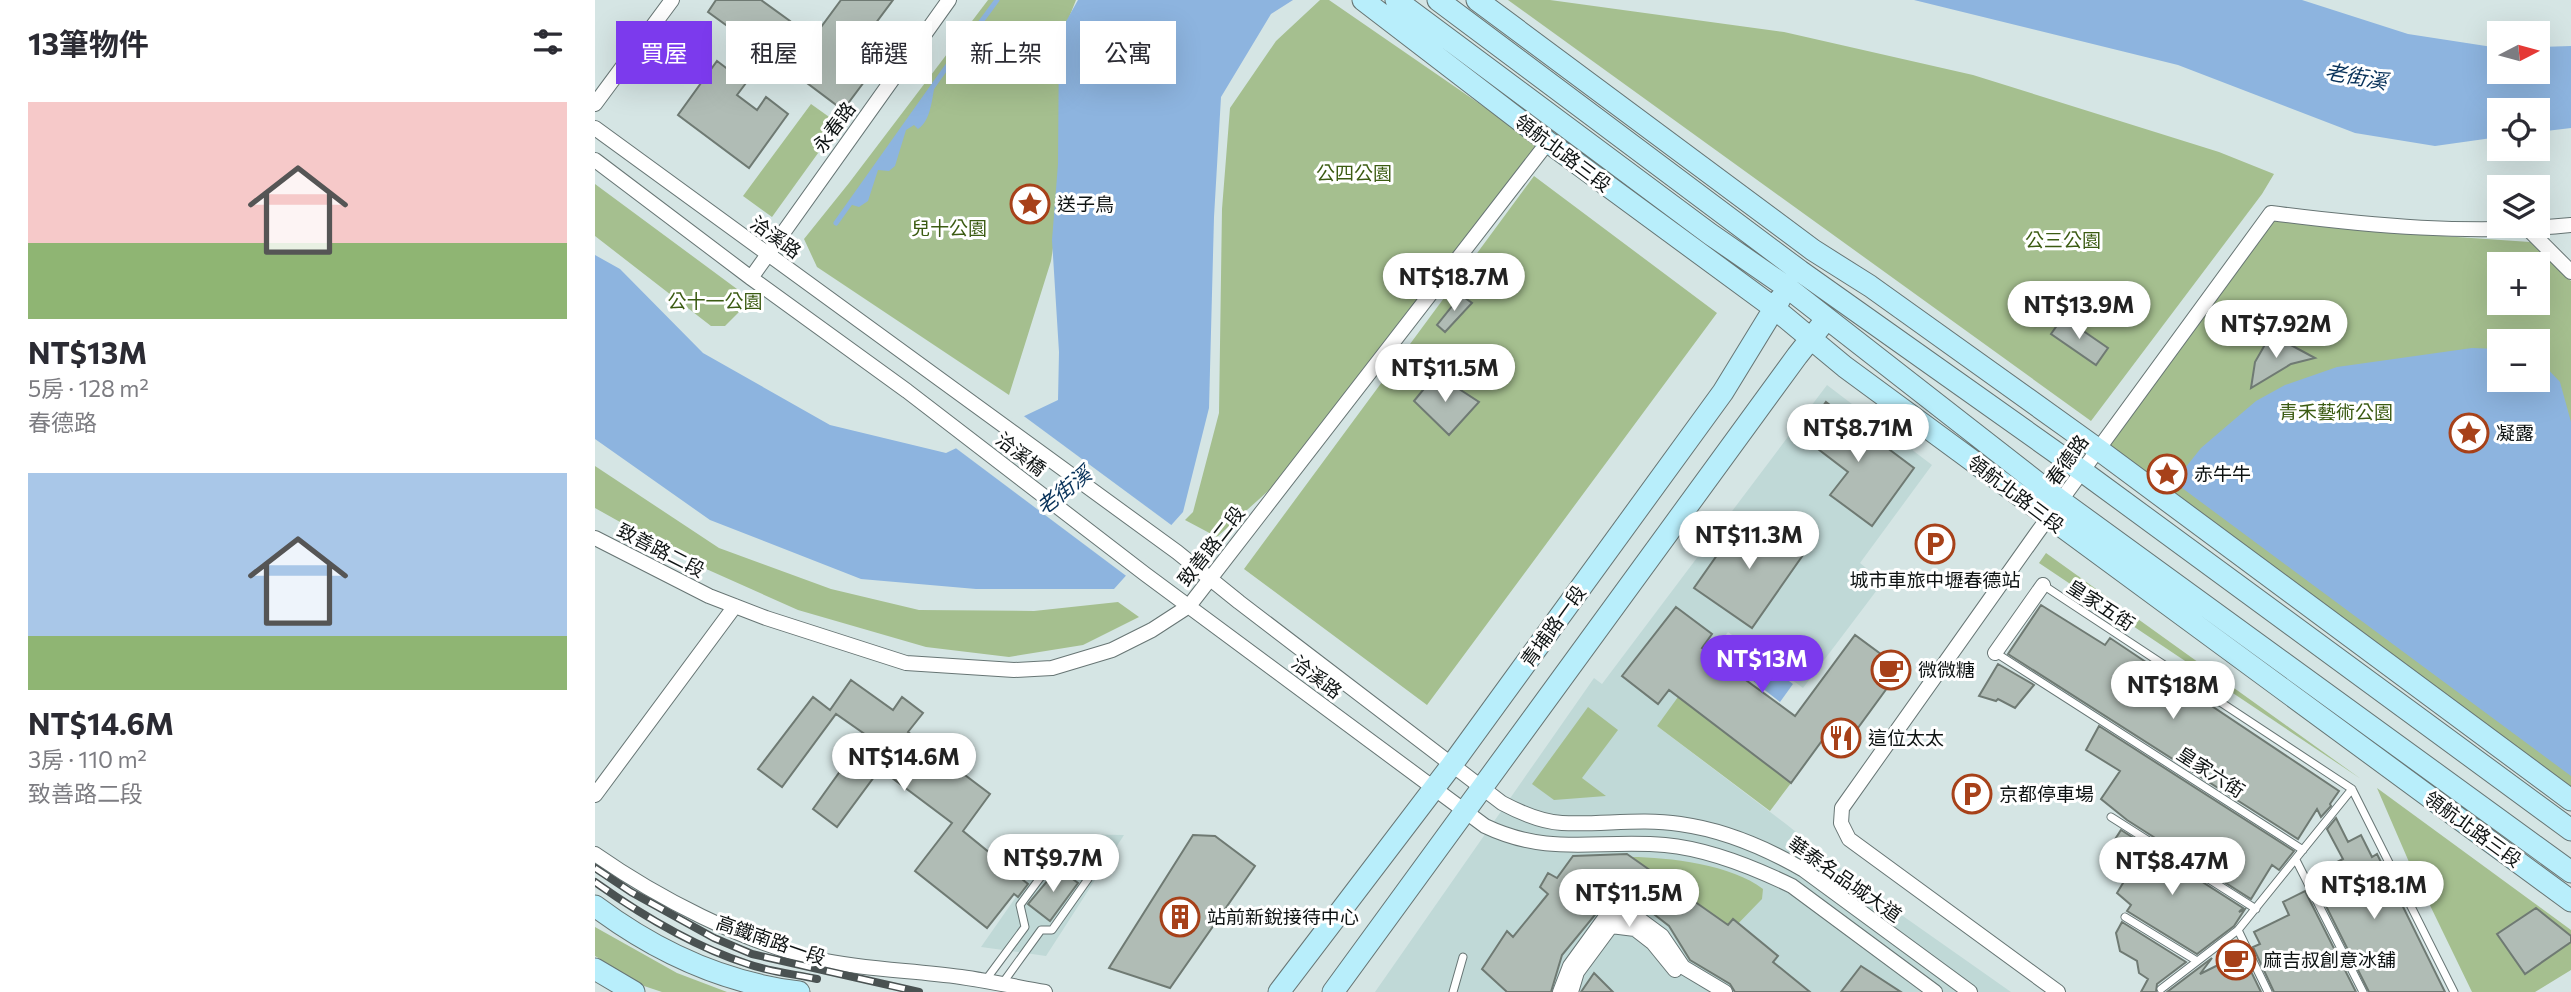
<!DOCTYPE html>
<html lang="zh-TW">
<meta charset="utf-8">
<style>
body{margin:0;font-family:Commissioner,"Noto Sans TC",sans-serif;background:#f7f7f7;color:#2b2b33;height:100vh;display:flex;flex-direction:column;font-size:26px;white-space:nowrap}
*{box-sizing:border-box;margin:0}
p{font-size:23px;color:#7c7c81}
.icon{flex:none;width:38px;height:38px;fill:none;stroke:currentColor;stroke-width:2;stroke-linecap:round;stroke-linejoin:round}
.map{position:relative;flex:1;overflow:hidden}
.details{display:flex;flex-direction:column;background:#fff;width:595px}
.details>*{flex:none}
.hud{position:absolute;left:21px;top:21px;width:665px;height:63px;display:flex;gap:14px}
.needle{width:46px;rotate:84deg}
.tools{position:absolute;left:1892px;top:21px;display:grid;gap:14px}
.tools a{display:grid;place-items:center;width:63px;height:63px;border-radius:0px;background:#fff;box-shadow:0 7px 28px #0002;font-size:35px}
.price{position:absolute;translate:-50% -60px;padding:0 16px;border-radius:24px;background:#fff;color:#222;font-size:23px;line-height:46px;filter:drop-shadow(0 2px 4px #0008)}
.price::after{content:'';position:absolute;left:50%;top:42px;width:21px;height:16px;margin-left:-10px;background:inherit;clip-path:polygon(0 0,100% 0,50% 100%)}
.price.active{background:#7c3aed;color:#fff}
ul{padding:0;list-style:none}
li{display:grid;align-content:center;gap:14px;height:371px;padding:0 28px}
li span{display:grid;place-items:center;height:217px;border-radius:0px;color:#555}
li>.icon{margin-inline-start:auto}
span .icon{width:126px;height:126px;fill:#fffc;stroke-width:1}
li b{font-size:30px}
h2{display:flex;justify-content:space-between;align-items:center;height:84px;padding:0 28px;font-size:30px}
.tag{padding:0 24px;border-radius:0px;background:#fff;box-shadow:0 7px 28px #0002;font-size:24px;line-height:63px}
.tag.active{background:#7c3aed;color:#fff}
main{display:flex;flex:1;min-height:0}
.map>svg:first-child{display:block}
.built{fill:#c0d9d7}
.green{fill:#a5bf8f;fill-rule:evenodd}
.water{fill:#8db4df}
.pier{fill:#d5e5e4}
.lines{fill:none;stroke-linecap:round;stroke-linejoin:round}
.stream{stroke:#8db4df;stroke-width:5}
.building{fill:#b0bcb5;stroke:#6f7a73;stroke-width:2}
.lane-casing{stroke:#677574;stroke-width:9}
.street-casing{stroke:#677574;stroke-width:16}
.secondary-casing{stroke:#677574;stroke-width:23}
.lane{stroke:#fff;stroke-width:7}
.street{stroke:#fff;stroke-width:14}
.secondary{stroke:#b8eefb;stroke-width:21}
.rail-casing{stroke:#4a5252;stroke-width:8}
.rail{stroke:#fff;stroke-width:5;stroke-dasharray:16;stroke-linecap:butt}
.labels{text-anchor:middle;stroke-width:6;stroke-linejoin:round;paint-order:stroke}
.street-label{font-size:19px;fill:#0e1313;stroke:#fff}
.park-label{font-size:19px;fill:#3b5b12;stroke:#fff}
.poi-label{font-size:19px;fill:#0e1313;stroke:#fff;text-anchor:start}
.water-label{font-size:21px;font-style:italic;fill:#08325a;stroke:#fff}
</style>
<main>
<section class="details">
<h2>13筆物件<svg class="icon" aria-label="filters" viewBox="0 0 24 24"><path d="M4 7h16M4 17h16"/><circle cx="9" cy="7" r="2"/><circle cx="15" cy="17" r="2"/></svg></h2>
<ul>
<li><span style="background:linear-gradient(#f6c9c9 65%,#8fb573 0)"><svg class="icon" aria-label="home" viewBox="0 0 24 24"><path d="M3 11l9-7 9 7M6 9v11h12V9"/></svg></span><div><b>NT$13M</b><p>5房 · 128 m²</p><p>春德路</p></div></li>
<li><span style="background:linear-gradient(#a9c7e8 75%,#8fb573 0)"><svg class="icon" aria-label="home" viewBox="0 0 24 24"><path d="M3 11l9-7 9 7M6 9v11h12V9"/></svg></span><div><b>NT$14.6M</b><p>3房 · 110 m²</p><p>致善路二段</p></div></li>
</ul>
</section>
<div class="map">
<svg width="1976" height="992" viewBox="0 0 1976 992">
<rect width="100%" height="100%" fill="#d5e5e4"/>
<path class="built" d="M1232,385l105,80 -72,98 23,19 -80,106 -75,-56 -71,94 129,98 97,78 128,90h-636l219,-314 8,6z
M465,834l64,1 -78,121 -65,-9z"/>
<path class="green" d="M393,0h88l-14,35 -2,167 -9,59 -42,134 -192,-128 -13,-28 45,-56z
M725,0h9l209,144 -261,339 -60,54 -32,-17 8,-8 26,-99 3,-204 8,-101 46,-67z
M913,0h42l234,32 189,43 246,77 55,22 -12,20 -171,227z
M216,104l28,20 -67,93 -29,-21z
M939,176l183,137 -290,392 -183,-136z
M0,184l142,105 6,19 -18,18h-14l-116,-90z
M1678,217l111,15 146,10 41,39v510l-466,-344zM1904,264h38v39h-38zM1904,341h38v39h-38z
M0,466l124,82 112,41 88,21 115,1 84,-9 21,15 -56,28 -74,12 -83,-10 -128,-37 -103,-46 -100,-56z
M1451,553l315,226 -322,-216z
M1083,697l113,86 -21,28 -113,-85z
M993,707l30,23 -36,48 24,18 -52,4 -22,-16z
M1782,788l194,142v40l-36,22h-63l-63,-130z
M1036,857c37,0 102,8 132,32l-1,10 -32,33z
M0,927l82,46 50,19h-65l-18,-6 -49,-30z"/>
<path class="water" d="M483,0h215l-22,14 -50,83 -7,120 -5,191 -26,104 -69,77h-138l-115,-10 -151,-59 -115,-81v-184l25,14 83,84 127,72 116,28 112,-53 1,-48 -7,-112 6,-76 1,-130z
M1319,0h388l106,34 91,14v24h38l1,-25 33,-1v82l-33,4 -1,-22h-38v27l-64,9 -80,-13 -177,-68z
M340,84c-3,14 -4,37 -17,45l-4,-4 -8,5 -11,36 -6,5 -11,-1 -10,31 -9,6 -10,-3z
M1877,348l27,1v31h38l1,-21 22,23 11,40v354l-397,-294 27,-34 55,-47 29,-16 52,-18z
M1160,656l38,28 -13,18 -37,-29z"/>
<path class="pier" d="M426,414l153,113 -45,51 -176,-132z"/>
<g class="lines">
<path class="stream" d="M372,41l30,-41
M241,223l122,-172"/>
</g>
<path class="building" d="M121,0h45l29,21 -24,33 -58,-42z
M246,0h52l-50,67 21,15 -21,28 -56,-42 21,-28 2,2z
M122,61l29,22 -9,12 20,15 9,-13 22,17 -39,54 -71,-53z
M866,295l11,8 -27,29 -8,-7z
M1468,317l45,31 -12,17 -45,-31z
M1672,341l22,3 26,14 -24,6 -40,24 4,-26z
M841,374l43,28 -30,33 -35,-34z
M1231,402l88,66 -42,58 -42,-31 18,-23 -47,-36z
M1151,514l57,41 -51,73 -58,-40z
M1446,605l64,40 5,-7 229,153 -9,13 1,2 -10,11 -4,-8 -19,30 -290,-185z
M1081,607l36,27 -10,14 93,68 60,-81 46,34 -60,82 -17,-13 -33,45 -122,-93 -11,14 -36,-28z
M1403,664l36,21 -19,23 -17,-9 -2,2 -17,-5z
M256,680l42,30 9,-13 21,16 -15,19 82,62 -27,37 65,53 -10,13 -4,-3 -27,34 -72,-57 37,-48 -72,-54 -43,58 -24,-18 53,-74 -30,-21 -54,73 -24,-18 55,-72 17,13z
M1504,726l195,125 -15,19 -7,-5 -21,34 -124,-79 -26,-21 19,-28 -34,-21z
M1741,818l12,24 13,-7 11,22 5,-3 68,138h-76l-53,-106 3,-2 -5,-10 29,-15 -16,-30z
M1526,830l122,78 -4,4 6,-3 -11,17 -37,28 -70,-43 4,-6 -14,-12 15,-25 -25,-16z
M598,835l22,1 40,30 -85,122 -61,-20z
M1032,854l101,71 5,-6 45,37 -5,6 37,30h-75l-5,-8 -40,-24 -21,-34 -23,-18 -43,-3 -41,50 -11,37h-44l-25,-23 25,-38 6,6 35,-43 -8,-7 8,-14 9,5 16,-22z
M463,868l20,15 -28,38 -22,-17z
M1710,891l51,101h-82l-21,-45 7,-3 -6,-12 35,-17 -6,-13z
M1941,908l35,28v6l-46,32 -28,-40z
M1527,922l64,40 -29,22 -1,8h-15l7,-13 -9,-6 -2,-12 -17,-10 -4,-18z
M1647,953l19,39h-94l45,-34 -12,16z
M1266,966l40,26h-60z
M999,973l19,19h-32z"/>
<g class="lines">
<defs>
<path id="lane" d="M1448,585l309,204
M1401,653l307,197
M1757,789l102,203
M1516,817l145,92
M1701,860l67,132
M1530,917l72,44
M1643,930l30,62
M390,981l40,-54 -5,-22 34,-46 34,20 -36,51h-11l-39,54
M1566,989l77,-59 114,-141
M858,992l10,-35"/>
<path id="street" d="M0,104l77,-104
M0,128l582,424 62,50 263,201c17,9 40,19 60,20 39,2 79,-5 118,1 44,6 86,24 124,46l166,122
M0,160l156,118 156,113 238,183 340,252c65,31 113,13 180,19 44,4 88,22 127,41l143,106
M1933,229l43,43
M156,278l198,-278
M0,538l114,58 57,22 140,45 108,7 38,-2 60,-18 40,-20 37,-24 359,-464
M1400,653l48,-68
M0,795l140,-189
M0,854c63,44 146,87 222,105 47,11 96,11 144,18 28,4 56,10 84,15
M965,992l10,-26 37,-51 32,4 23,17 21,31 42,25
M976,992l6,-20 34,-46 24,3 18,14 22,27
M1463,992l-209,-153 -8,-16 1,-15 195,-275 234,-320c99,13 201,22 300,12"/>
<path id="secondary" d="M768,0l185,142 226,166 71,59 726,534
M801,0l314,234 78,54 273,213 510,371
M843,0l362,271 282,200 489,359
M882,0l336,250 57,36 229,164 472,350
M0,906c60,45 129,77 204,86
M0,969l39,23
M684,992l172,-226 272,-374 57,-93
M738,992l464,-636 23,-29"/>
</defs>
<use href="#lane" class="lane-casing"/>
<use href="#street" class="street-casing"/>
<use href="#secondary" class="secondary-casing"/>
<use href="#lane" class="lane"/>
<use href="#street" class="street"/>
<use href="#secondary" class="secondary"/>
<defs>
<path id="rail" d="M0,868l36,24 83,46 38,16 167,38
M0,882c45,32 100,65 153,82 22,8 46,10 69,15"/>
</defs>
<use href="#rail" class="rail-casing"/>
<use href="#rail" class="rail"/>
</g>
<defs>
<symbol id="sight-ring" viewBox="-11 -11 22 22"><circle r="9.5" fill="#fff" stroke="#a74119" stroke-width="1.5"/><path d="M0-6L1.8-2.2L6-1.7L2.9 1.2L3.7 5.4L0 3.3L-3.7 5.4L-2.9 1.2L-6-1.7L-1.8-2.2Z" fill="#a74119"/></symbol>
<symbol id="parking-ring" viewBox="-11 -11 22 22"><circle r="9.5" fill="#fff" stroke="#a74119" stroke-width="1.5"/><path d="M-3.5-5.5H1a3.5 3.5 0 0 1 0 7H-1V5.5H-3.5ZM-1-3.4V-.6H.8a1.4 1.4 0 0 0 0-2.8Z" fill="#a74119"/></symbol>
<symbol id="cafe-ring" viewBox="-11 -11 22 22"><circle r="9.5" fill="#fff" stroke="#a74119" stroke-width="1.5"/><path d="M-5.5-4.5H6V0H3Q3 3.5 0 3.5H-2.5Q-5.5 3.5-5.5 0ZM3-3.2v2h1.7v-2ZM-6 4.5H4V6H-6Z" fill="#a74119"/></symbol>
<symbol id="restaurant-ring" viewBox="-11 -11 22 22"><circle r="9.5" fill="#fff" stroke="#a74119" stroke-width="1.5"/><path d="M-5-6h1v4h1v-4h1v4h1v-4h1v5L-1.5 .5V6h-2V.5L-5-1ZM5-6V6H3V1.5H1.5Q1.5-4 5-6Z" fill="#a74119"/></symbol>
<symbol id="building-ring" viewBox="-11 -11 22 22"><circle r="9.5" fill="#fff" stroke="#a74119" stroke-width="1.5"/><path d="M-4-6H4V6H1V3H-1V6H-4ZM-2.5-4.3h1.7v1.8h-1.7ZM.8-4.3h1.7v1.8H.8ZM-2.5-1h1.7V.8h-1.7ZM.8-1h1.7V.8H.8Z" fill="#a74119"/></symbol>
</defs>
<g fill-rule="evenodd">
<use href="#sight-ring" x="413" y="182" width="44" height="44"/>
<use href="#sight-ring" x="1852" y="411" width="44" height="44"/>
<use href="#sight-ring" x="1550" y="452" width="44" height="44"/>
<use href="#parking-ring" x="1318" y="522" width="44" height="44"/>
<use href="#cafe-ring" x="1274" y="648" width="44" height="44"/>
<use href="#restaurant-ring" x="1224" y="716" width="44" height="44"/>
<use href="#parking-ring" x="1355" y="772" width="44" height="44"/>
<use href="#building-ring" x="563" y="895" width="44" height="44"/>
<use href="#cafe-ring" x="1619" y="938" width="44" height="44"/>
</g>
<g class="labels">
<g class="street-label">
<text transform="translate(239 127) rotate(-54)" y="7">永春路</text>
<text transform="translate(968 153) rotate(37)" y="7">領航北路三段</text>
<text transform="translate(181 237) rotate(36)" y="7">洽溪路</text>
<text transform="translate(426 454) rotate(38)" y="7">洽溪橋</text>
<text transform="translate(1472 460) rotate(-54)" y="7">春德路</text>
<text transform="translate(1421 494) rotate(37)" y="7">領航北路三段</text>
<text transform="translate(616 546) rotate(-52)" y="7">致善路二段</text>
<text transform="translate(66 550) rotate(27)" y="7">致善路二段</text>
<text transform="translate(1506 605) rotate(33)" y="7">皇家五街</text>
<text transform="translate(958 626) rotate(-54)" y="7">青埔路一段</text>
<text transform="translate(722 677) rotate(37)" y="7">洽溪路</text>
<text transform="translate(1616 772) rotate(33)" y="7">皇家六街</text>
<text transform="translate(1878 829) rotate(36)" y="7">領航北路三段</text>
<text transform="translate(1250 879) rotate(35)" y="7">華泰名品城大道</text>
<text transform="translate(176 940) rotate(19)" y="7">高鐵南路一段</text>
</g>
<g class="park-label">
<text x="759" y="180">公四公園</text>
<text x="354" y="235">兒十公園</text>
<text x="1468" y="247">公三公園</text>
<text x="120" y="308">公十一公園</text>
<text x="1741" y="419">青禾藝術公園</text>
</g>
<g class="poi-label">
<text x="462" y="211">送子鳥</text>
<text x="1901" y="440">凝露</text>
<text x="1599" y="481">赤牛牛</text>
<text x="1340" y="587" text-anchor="middle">城市車旅中壢春德站</text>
<text x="1323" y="677">微微糖</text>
<text x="1273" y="745">這位太太</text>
<text x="1404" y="801">京都停車場</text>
<text x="612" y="924">站前新銳接待中心</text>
<text x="1668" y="967">麻吉叔創意冰舖</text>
</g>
<g class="water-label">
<text transform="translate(1761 77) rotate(10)" y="7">老街溪</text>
<text transform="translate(469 491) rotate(-38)" y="7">老街溪</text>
</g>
</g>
</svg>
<div class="tools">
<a><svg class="needle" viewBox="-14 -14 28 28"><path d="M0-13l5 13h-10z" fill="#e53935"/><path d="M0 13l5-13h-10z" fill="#7c7c81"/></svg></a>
<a><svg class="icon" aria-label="locate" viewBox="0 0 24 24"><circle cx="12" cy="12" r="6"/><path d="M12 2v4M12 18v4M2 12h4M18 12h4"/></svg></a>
<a><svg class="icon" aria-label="layers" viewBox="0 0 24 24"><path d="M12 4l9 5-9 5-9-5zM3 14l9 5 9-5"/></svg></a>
<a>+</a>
<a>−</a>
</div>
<b class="price" style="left:859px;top:313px">NT$18.7M</b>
<b class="price" style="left:1484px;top:341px">NT$13.9M</b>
<b class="price" style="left:1681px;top:360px">NT$7.92M</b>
<b class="price" style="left:850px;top:404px">NT$11.5M</b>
<b class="price" style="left:1263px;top:464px">NT$8.71M</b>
<b class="price" style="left:1154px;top:571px">NT$11.3M</b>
<b class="price active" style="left:1167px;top:695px">NT$13M</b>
<b class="price" style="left:1578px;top:721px">NT$18M</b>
<b class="price" style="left:309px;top:793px">NT$14.6M</b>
<b class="price" style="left:458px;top:894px">NT$9.7M</b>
<b class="price" style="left:1577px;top:897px">NT$8.47M</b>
<b class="price" style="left:1779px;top:921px">NT$18.1M</b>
<b class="price" style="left:1034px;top:929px">NT$11.5M</b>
<div class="hud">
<a class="tag active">買屋</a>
<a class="tag">租屋</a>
<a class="tag">篩選</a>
<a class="tag">新上架</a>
<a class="tag">公寓</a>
</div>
</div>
</main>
